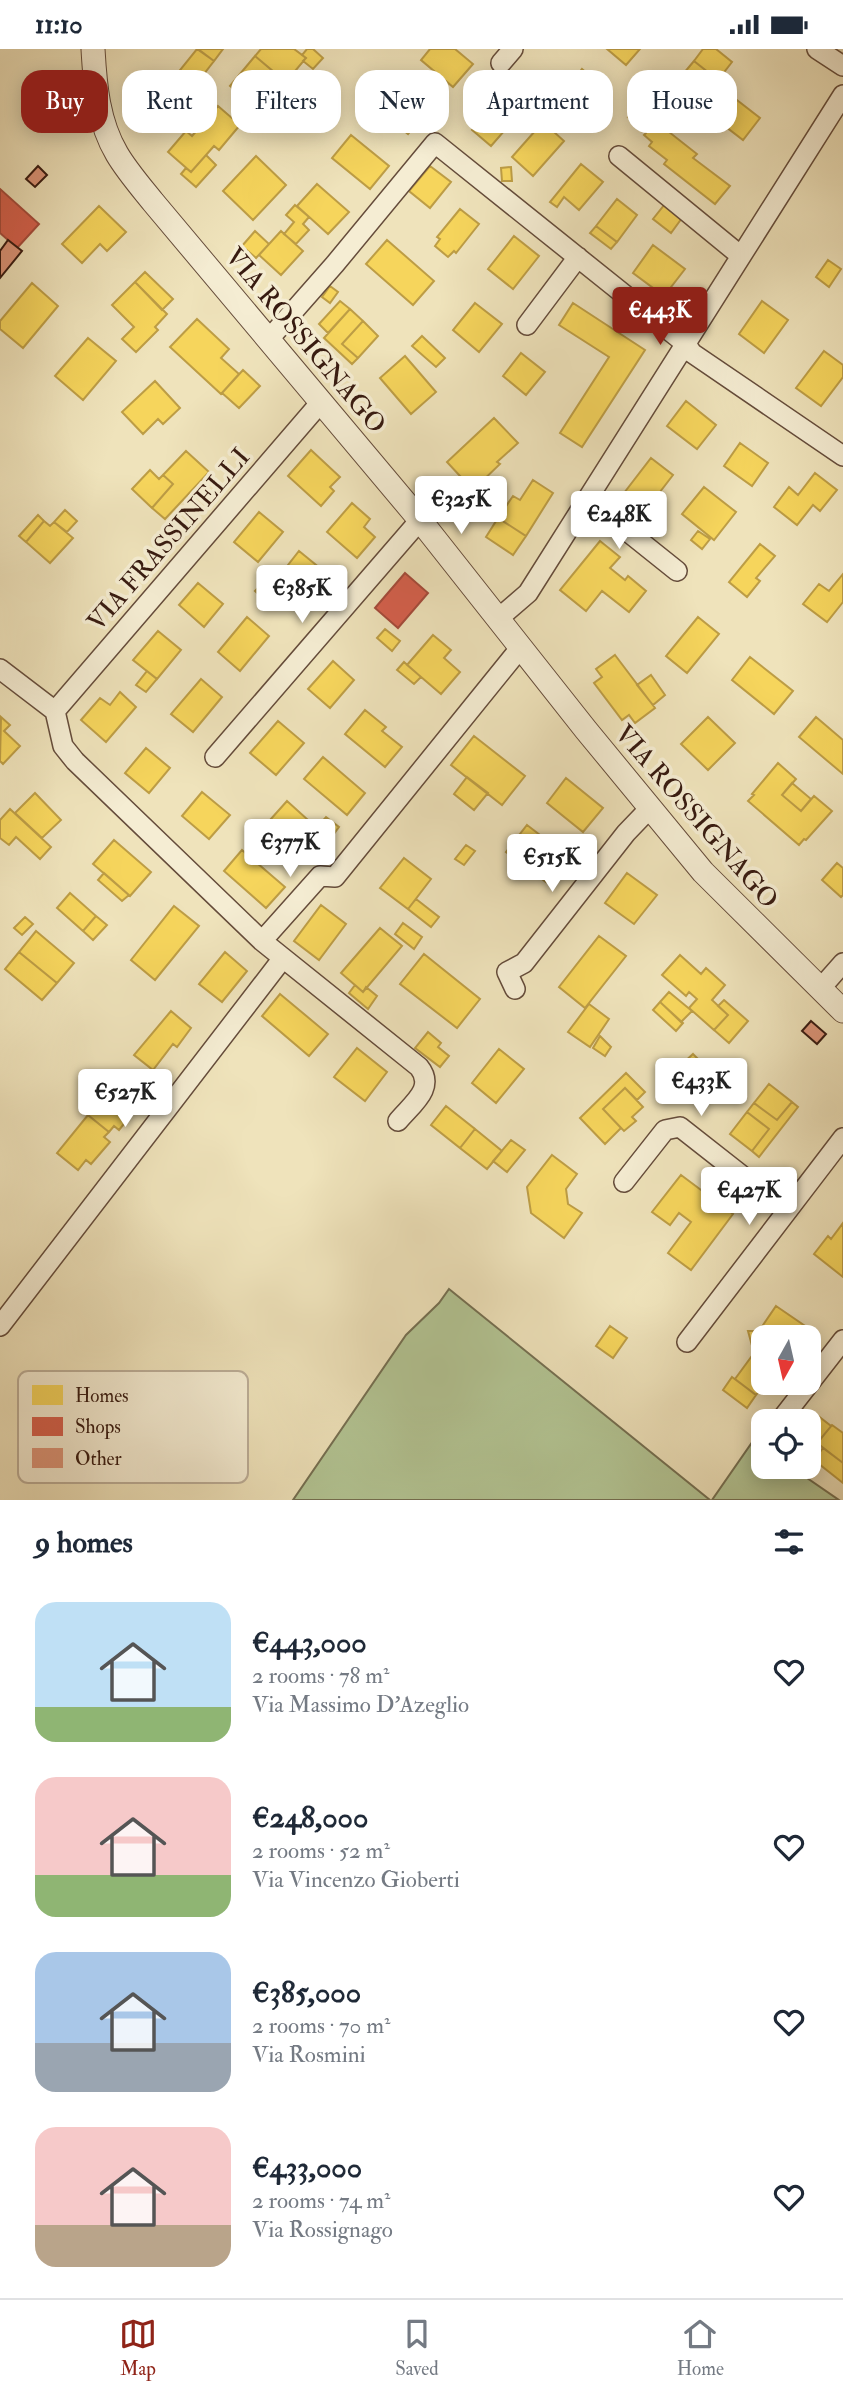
<!DOCTYPE html>
<meta charset="utf-8">
<style>
body{margin:0;font-family:"IM FELL Double Pica",serif;background:#f6f6f7;color:#1f2937;height:100vh;display:flex;flex-direction:column;font-size:26px;white-space:nowrap}
*{box-sizing:border-box;margin:0}
p{font-size:23px;color:#747a83}
.icon{flex:none;width:38px;height:38px;fill:none;stroke:currentColor;stroke-width:2;stroke-linecap:round;stroke-linejoin:round}
.map{position:relative;height:1451px;overflow:hidden}
.drawer{display:flex;flex-direction:column;background:#fff;flex:1}
.drawer>*{flex:none}
.top-card{position:absolute;left:21px;top:21px;width:802px;height:63px;display:flex;gap:14px}
.needle{width:46px;rotate:188deg}
.fabs{position:absolute;left:751px;top:1276px;display:grid;gap:14px}
.fabs a{display:grid;place-items:center;width:70px;height:70px;border-radius:14px;background:#fff;box-shadow:0 4px 18px #0003;font-size:35px}
.price{position:absolute;translate:-50% -60px;padding:0 16px;border-radius:7px;background:#fff;color:#222;font-size:23px;line-height:46px;filter:drop-shadow(0 2px 4px #0008)}
.price::after{content:'';position:absolute;left:50%;top:42px;width:21px;height:16px;margin-left:-10px;background:inherit;clip-path:polygon(0 0,100% 0,50% 100%)}
.price.active{background:#8f2418;color:#fff}
ul{padding:0;list-style:none}
li{display:flex;align-items:center;gap:21px;height:175px;padding:0 35px}
li span{display:grid;place-items:center;flex:none;width:196px;height:140px;border-radius:21px;color:#555}
li>.icon{margin-inline-start:auto}
span .icon{width:84px;height:84px;fill:#fffc;stroke-width:1}
li b{font-size:30px}
h2{display:flex;justify-content:space-between;align-items:center;height:84px;padding:0 35px;font-size:30px}
.tag{padding:0 24px;border-radius:21px;background:#fff;box-shadow:0 4px 18px #0003;font-size:24px;line-height:63px}
.tag.active{background:#8f2418;color:#fff}
.status{display:flex;justify-content:space-between;align-items:center;height:49px;padding:0 35px;background:#fff;direction:ltr}
.status svg{height:19px;fill:currentColor}
.menu{display:flex;justify-content:space-around;align-items:center;height:98px;border-top:2px solid #e0e1e3;background:#fff;font-size:19px;color:#747a83}
.menu a{display:grid;justify-items:center;gap:4px}
.menu .active{color:#8f2418}
.map>svg:first-child{display:block}
.green{fill:#b3c594;stroke:#757052;stroke-width:2}
.homes{fill:#f6d55c;stroke:#bd9d45;stroke-width:2}
.shops{fill:#d6604d;stroke:#a64b3b;stroke-width:2}
.building{fill:#dd9579;stroke:#371a10;stroke-width:2}
.lines{fill:none;stroke-linecap:round;stroke-linejoin:round}
.minor-casing{stroke:#654c3b;stroke-width:22}
.tertiary-casing{stroke:#654c3b;stroke-width:25}
.minor{stroke:#f5edd3;stroke-width:19}
.tertiary{stroke:#f5edd3;stroke-width:23}
.labels{text-anchor:middle;stroke-width:7;stroke-linejoin:round;paint-order:stroke}
.street-label{font-size:26px;fill:#371a10;stroke:#f5edd3}
.key{fill:#f5edd3;stroke:#bcae98;stroke-width:2}
.key-label{font-size:19px;fill:#371a10}
</style>
<div class="status"><b>11:10</b><svg viewBox="0 0 49 12"><path d="M0 12V9h3v3zM5 12V6h3v6zM10 12V3h3v9zM15 12V0h3v12zM26 1h20v11H26zM47 4h2v5h-2z"/></svg></div>
<div class="map">
<svg width="843" height="1451" viewBox="0 0 843 1451">
<rect width="100%" height="100%" fill="#efe3bb"/>
<filter id="stains"><feTurbulence type="fractalNoise" baseFrequency=".00286" numOctaves="4"/><feColorMatrix values="0 0 0 0 .2 0 0 0 0 .09 0 0 0 0 .02 0 0 0 .5 -.17"/></filter>
<radialGradient id="worn" r=".72"><stop offset=".6" stop-color="#630" stop-opacity="0"/><stop offset="1" stop-color="#630" stop-opacity=".3"/></radialGradient>
<path class="green" d="M449,1240l261,211h-417l113,-165 33,-32z
M753,1392l10,7v19h28l48,33h-127z"/>
<path class="homes" d="M197,0l17,12 -21,27 -17,-13z
M198,0h25l-9,12z
M261,0h33l12,9 -20,24 -31,-26z
M307,0h6l10,9 -10,11 -10,-8 3,-3 -4,-3z
M430,0h25l18,15 -20,23 -32,-27z
M607,0h33l-14,16z
M703,0h13l16,13 -14,18 -24,-19z
M255,7l33,28 -25,30 -33,-28z
M694,12l24,19 -3,3 45,35 -17,22 -70,-54z
M582,20l25,21 -25,28 -35,-30 13,-15 11,10z
M387,28l12,10 -20,23 -11,-10z
M399,38l28,24 -19,23 -29,-24z
M507,40l19,17 -35,40 -19,-16z
M218,57l22,19 -21,25 -5,-4 -23,26 -23,-20 18,-21 6,5z
M636,57l61,48 -4,4 37,28 -15,18 -51,-40 3,-4 -18,-14 3,-4 -8,-7 3,-3 -19,-15z
M543,73l21,19 -31,35 -21,-19z
M351,86l38,31 -19,23 -38,-31z
M206,106l10,10 -20,22 -15,-13 5,-6 5,4z
M256,107l30,29 -33,35 -30,-29z
M581,115l22,18 -24,28 -15,-13 -7,10 -7,-5z
M430,117l21,16 -21,26 -21,-17z
M511,118l1,14h-10l-1,-13z
M317,135l32,28 -21,22 -31,-28z
M617,150l20,16 -20,27 -21,-16z
M665,155l17,14 -11,15 -18,-14z
M295,156l14,12 -6,7 6,6 -13,14 -12,-10 10,-12 -8,-7z
M99,157l27,26 -19,19 -7,-7 -18,19 -20,-19z
M460,160l19,15 -23,29 -2,-2 -6,6 -13,-11 5,-7 -3,-2z
M596,177l21,16 -6,7 -21,-16z
M255,182l14,13 -13,14 -14,-12z
M281,182l22,20 -22,24 -22,-20z
M514,187l25,20 -26,33 -25,-20z
M387,191l47,41 -21,24 -47,-41z
M653,196l32,24 -21,27 -31,-23z
M828,211l13,9 -12,18 -13,-10z
M145,223l28,27 -11,11 -27,-28z
M135,233l32,32 -12,13 3,3 -22,22 -14,-13 12,-12 -22,-22z
M32,234l26,23 -35,42 -23,-19v-8z
M330,237l8,6 -8,11 -8,-6z
M340,252l10,8 -22,24 -9,-9z
M762,252l26,19 -24,33 -25,-19z
M475,254l27,21 -23,28 -26,-22z
M573,254l72,47 -63,97 -22,-14 49,-76 -50,-32z
M350,260l13,12 -21,23 16,14 -6,6 -28,-26z
M197,270l32,30 -8,9 18,16 -18,20 -51,-47z
M363,272l15,15 -20,22 -16,-14z
M422,287l23,22 -9,9 -24,-21z
M88,289l28,23 -33,39 -28,-24z
M824,302l19,14v12l-22,29 -25,-18z
M521,304l24,19 -19,23 -23,-19z
M405,307l31,36 -25,22 -31,-36z
M243,321l17,16 -21,22 -17,-15z
M155,332l25,27 -17,16 -5,-5 -15,15 -21,-22z
M686,352l30,24 -19,24 -30,-23z
M494,369l24,25 -21,19 3,2 -27,26 -26,-28z
M740,394l28,20 -16,23 -28,-20z
M311,401l29,27 -10,10 4,4 -13,15 -33,-30z
M186,402l23,21 -44,47 -13,-11 21,-24 -10,-9z
M651,409l22,17 -27,35 -22,-17z
M150,421l9,9 4,-4 10,9 -21,24 -20,-19z
M815,424l22,17 -17,21 -7,-6 -16,20 -23,-18 15,-20 9,8z
M533,431l20,13 -27,43 -28,-18 15,-22 7,4z
M704,438l32,25 -22,28 -32,-26z
M352,454l18,16 -6,8 11,10 -18,21 -30,-26z
M654,456l8,6 -12,17 -8,-6z
M65,461l12,11 -10,11 -13,-10z
M259,463l24,20 -25,30 -24,-20z
M38,466l6,6 -18,21 -7,-6z
M498,469l28,18 -13,19 -27,-18z
M44,472l6,5 4,-4 19,16 -23,25 -24,-21z
M698,482l12,8 -8,10 -11,-9z
M600,492l20,16 -10,11 15,12 3,-4 18,15 -17,21 -27,-21 -16,20 -26,-21z
M760,495l15,12 -19,22 4,3 -13,16 -18,-15z
M299,502l33,27 -31,37 -31,-27z
M843,525v28l-16,20 -24,-18 16,-20 10,7z
M265,532l14,14 -8,10 -16,-14z
M198,534l25,21 -19,23 -25,-22z
M247,568l22,19 -29,35 -22,-19z
M698,568l21,17 -32,39 -21,-17z
M385,580l15,12 -8,10 -15,-13z
M158,582l23,19 -24,29 -24,-19z
M433,586l18,15 -7,8 16,14 -19,22 -34,-29z
M615,606l40,53 -20,15 -6,-8 -7,5 -28,-37 8,-6 -6,-8z
M750,608l43,34 -19,23 -42,-34z
M333,612l21,19 -24,28 -22,-19z
M404,613l17,15 -7,7 -17,-14z
M147,622l10,8 -11,13 -10,-7z
M651,626l14,20 -12,10 -16,-20z
M201,630l21,18 -29,35 -22,-18z
M120,643l16,15 -30,35 -25,-22 19,-22 10,7z
M365,661l21,17 -4,4 20,16 -17,20 -40,-33z
M1,668l9,8 -6,6 16,15 -17,18 -3,-3z
M708,668l27,26 -27,27 -27,-26z
M816,668l27,23v34l-44,-37z
M278,672l26,22 -28,32 -26,-22z
M474,687l51,40 -23,29 -51,-40z
M146,699l24,20 -21,25 -24,-20z
M323,708l42,36 -18,22 -43,-36z
M778,714l18,16 -14,16 19,16 13,-15 18,15 -26,29 -2,-1 -5,6 -51,-44 6,-6 -2,-1z
M467,728l21,16 -14,17 -20,-16z
M566,729l37,30 -20,24 -36,-29z
M792,734l19,16 -10,12 -19,-16z
M202,743l28,23 -21,24 -27,-23z
M35,744l26,27 -19,18 -27,-25z
M287,752l31,28 -25,28 -31,-28z
M10,760l41,38 -11,12 -24,-22 -7,8 -9,-7v-18z
M326,768l13,10 -6,8 -13,-11z
M527,776l39,30 -20,27 -40,-30z
M114,791l37,32 -21,24 -37,-32z
M466,796l9,6 -11,14 -9,-6z
M242,801l43,37 -19,21 -42,-37z
M404,809l27,21 -23,30 -28,-21z
M837,814l6,5v27l-2,2 -19,-17z
M104,824l25,22 -7,6 -24,-21z
M627,824l30,22 -23,29 -29,-21z
M70,844l26,23 -13,15 -26,-23z
M416,850l23,18 -8,10 -23,-18z
M321,856l25,19 -27,36 -25,-19z
M174,857l25,20 -44,54 -24,-20z
M96,867l11,9 -14,15 -10,-9z
M25,868l8,7 -11,11 -8,-7z
M403,874l19,14 -8,12 -19,-15z
M380,879l22,18 -39,46 -22,-19z
M36,882l38,32 -17,20 -38,-31z
M599,887l27,20 -41,52 -26,-21z
M19,903l38,31 -15,17 -37,-31z
M225,903l22,19 -25,31 -23,-18z
M424,905l56,45 -23,29 -57,-44z
M680,906l21,19 5,-6 19,17 -13,15 16,15 -14,15 -25,-22 8,-9 -8,-7 -3,4 -24,-21z
M355,936l8,7 3,-5 11,9 -9,13 -19,-16z
M669,943l23,19 -11,11 -21,-20z
M280,945l48,40 -19,22 -47,-40z
M724,951l24,21 -19,22 -15,-13 14,-15 -10,-9z
M660,953l23,21 -7,8 -23,-21z
M589,955l20,15 -19,28 -22,-15z
M171,962l20,17 -14,19 -4,-3 -20,26 -19,-15z
M428,983l13,11 -3,4 11,9 -9,11 -25,-19z
M600,987l11,11 -6,9 -12,-8z
M357,999l30,24 -22,29 -31,-24z
M499,1000l25,20 -28,34 -24,-20z
M693,1005l14,14 -22,22 -2,-3 -2,2 -16,-17 10,-10 5,4z
M707,1019l15,16 -10,10 2,2 -11,12 -18,-18z
M626,1024l19,19 -8,8 -12,-12 -22,21 18,19 -16,16 -25,-26z
M119,1027l21,17 -9,11 6,4 -18,22 -5,-4 -5,6 -21,-17z
M769,1035l23,18 -15,18 -23,-17z
M625,1039l18,19 -11,10 4,4 -12,10 -21,-22z
M792,1053l6,5 -39,50 -7,-6 17,-22 -22,-17 7,-9 23,17z
M446,1057l29,23 -15,19 -29,-23z
M747,1063l22,17 -17,22 -22,-17z
M88,1066l21,17 -5,5 6,5 -19,22 -5,-4 -8,10 -21,-17z
M475,1080l27,22 -15,18 -27,-21z
M511,1091l14,10 -18,22 -14,-11z
M552,1106l25,19 -11,15 2,15 14,9 -18,25 -33,-25 -4,-26z
M681,1126l52,39 -42,56 -23,-17 23,-31 -12,-9 -9,12 -18,-13z
M843,1174v54l-29,-23 14,-18 3,3z
M776,1257l35,24 -5,7h-43v46h2l-9,12 -21,-16 19,-26 -6,-22h11z
M610,1277l17,12 -14,20 -17,-12z
M732,1328l24,18 -9,13 -24,-18z
M817,1366l14,11 -11,14 -12,-8v-6z
M832,1376l11,8v30l-26,-20z
M823,1399l20,15v20l-29,-23z"/>
<path class="shops" d="M0,140l39,35 -22,24 -17,-15z
M405,524l23,20 -30,35 -23,-20z"/>
<path class="building" d="M38,117l9,9 -12,12 -9,-8z
M8,191l14,11 -22,27v-27z
M811,972l15,13 -9,10 -15,-13z"/>
<g class="lines">
<defs>
<path id="minor" d="M817,0l26,17
M501,14l12,-14
M619,107l122,100
M527,276l51,-68
M269,290l66,-75 100,-121 251,201 6,9 151,103
M587,450l90,72
M499,569l29,-25 315,-498
M0,620l55,42 266,-309
M55,662l8,35 12,15 187,180
M215,708l205,-237
M515,940l-8,-17 17,-9 102,-130 24,-25
M820,940l23,-26
M398,1072c14,-17 38,-33 21,-54l-157,-126 58,-65 15,1 186,-230
M624,1133l41,-52 15,-3 107,84
M0,1277l283,-368
M687,1293l156,-204
M780,1372l63,-81"/>
<path id="tertiary" d="M93,0c2,36 5,73 24,105 10,17 24,33 36,48l267,318 166,210 117,142 140,139"/>
</defs>
<use href="#minor" class="minor-casing"/>
<use href="#tertiary" class="tertiary-casing"/>
<use href="#minor" class="minor"/>
<use href="#tertiary" class="tertiary"/>
</g>
<g class="labels">
<g class="street-label">
<text transform="translate(306 291) rotate(50)" y="9">VIA ROSSIGNAGO</text>
<text transform="translate(168 490) rotate(-49)" y="9">VIA FRASSINELLI</text>
<text transform="translate(697 767) rotate(49)" y="9">VIA ROSSIGNAGO</text>
</g>
</g>
<rect x="18" y="1322" width="230" height="112" rx="10" class="key"/>
<rect x="32" y="1336" width="31" height="20" fill="#f6d55c"/>
<rect x="32" y="1368" width="31" height="19" fill="#d6604d"/>
<rect x="32" y="1399" width="31" height="20" fill="#dd9579"/>
<g class="key-label">
<text x="75" y="1353">Homes</text>
<text x="75" y="1384">Shops</text>
<text x="75" y="1416">Other</text>
</g>
<rect width="100%" height="100%" filter="url(#stains)"/>
<rect width="100%" height="100%" fill="url(#worn)"/>
</svg>
<div class="fabs">
<a><svg class="needle" viewBox="-14 -14 28 28"><path d="M0-13l5 13h-10z" fill="#e53935"/><path d="M0 13l5-13h-10z" fill="#747a83"/></svg></a>
<a><svg class="icon" aria-label="locate" viewBox="0 0 24 24"><circle cx="12" cy="12" r="6"/><path d="M12 2v4M12 18v4M2 12h4M18 12h4"/></svg></a>
</div>
<b class="price active" style="left:660px;top:298px">€443K</b>
<b class="price" style="left:461px;top:487px">€325K</b>
<b class="price" style="left:619px;top:502px">€248K</b>
<b class="price" style="left:302px;top:576px">€385K</b>
<b class="price" style="left:290px;top:830px">€377K</b>
<b class="price" style="left:552px;top:845px">€515K</b>
<b class="price" style="left:701px;top:1069px">€433K</b>
<b class="price" style="left:125px;top:1080px">€527K</b>
<b class="price" style="left:749px;top:1178px">€427K</b>
<div class="top-card">
<a class="tag active">Buy</a>
<a class="tag">Rent</a>
<a class="tag">Filters</a>
<a class="tag">New</a>
<a class="tag">Apartment</a>
<a class="tag">House</a>
</div>
</div>
<section class="drawer">
<h2>9 homes<svg class="icon" aria-label="filters" viewBox="0 0 24 24"><path d="M4 7h16M4 17h16"/><circle cx="9" cy="7" r="2"/><circle cx="15" cy="17" r="2"/></svg></h2>
<ul>
<li><span style="background:linear-gradient(#bfe0f5 75%,#8fb573 0)"><svg class="icon" aria-label="home" viewBox="0 0 24 24"><path d="M3 11l9-7 9 7M6 9v11h12V9"/></svg></span><div><b>€443,000</b><p>2 rooms · 78 m²</p><p>Via Massimo D'Azeglio</p></div><svg class="icon" aria-label="heart" viewBox="0 0 24 24"><path d="M12 20l-8-8c-3-5 5-10 8-4 3-6 11-1 8 4z"/></svg></li>
<li><span style="background:linear-gradient(#f6c9c9 70%,#8fb573 0)"><svg class="icon" aria-label="home" viewBox="0 0 24 24"><path d="M3 11l9-7 9 7M6 9v11h12V9"/></svg></span><div><b>€248,000</b><p>2 rooms · 52 m²</p><p>Via Vincenzo Gioberti</p></div><svg class="icon" aria-label="heart" viewBox="0 0 24 24"><path d="M12 20l-8-8c-3-5 5-10 8-4 3-6 11-1 8 4z"/></svg></li>
<li><span style="background:linear-gradient(#a9c7e8 65%,#9aa5b1 0)"><svg class="icon" aria-label="home" viewBox="0 0 24 24"><path d="M3 11l9-7 9 7M6 9v11h12V9"/></svg></span><div><b>€385,000</b><p>2 rooms · 70 m²</p><p>Via Rosmini</p></div><svg class="icon" aria-label="heart" viewBox="0 0 24 24"><path d="M12 20l-8-8c-3-5 5-10 8-4 3-6 11-1 8 4z"/></svg></li>
<li><span style="background:linear-gradient(#f6c9c9 70%,#b9a48a 0)"><svg class="icon" aria-label="home" viewBox="0 0 24 24"><path d="M3 11l9-7 9 7M6 9v11h12V9"/></svg></span><div><b>€433,000</b><p>2 rooms · 74 m²</p><p>Via Rossignago</p></div><svg class="icon" aria-label="heart" viewBox="0 0 24 24"><path d="M12 20l-8-8c-3-5 5-10 8-4 3-6 11-1 8 4z"/></svg></li>
</ul>
</section>
<nav class="menu">
<a class="active"><svg class="icon" aria-label="map" viewBox="0 0 24 24"><path d="M3 6l6-2 6 2 6-2v14l-6 2-6-2-6 2zM9 4v14M15 6v14"/></svg>Map</a>
<a><svg class="icon" aria-label="saved" viewBox="0 0 24 24"><path d="M7 4h10v16l-5-4-5 4z"/></svg>Saved</a>
<a><svg class="icon" aria-label="home" viewBox="0 0 24 24"><path d="M3 11l9-7 9 7M6 9v11h12V9"/></svg>Home</a>
</nav>
